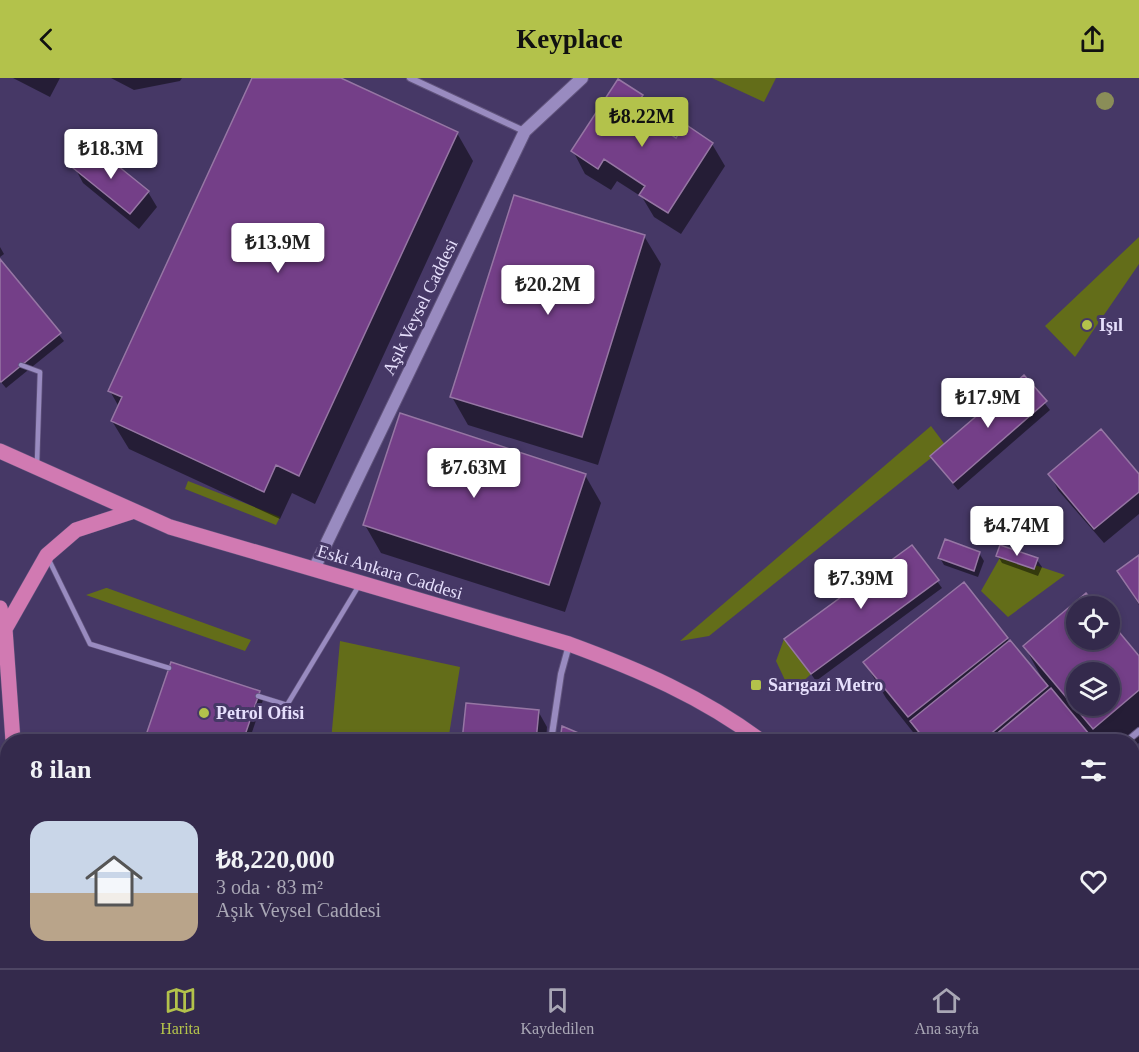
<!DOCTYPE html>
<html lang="tr">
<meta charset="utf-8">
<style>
body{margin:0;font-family:Georgia,serif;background:#3f3656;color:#f1f3f6;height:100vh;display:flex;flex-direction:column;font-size:22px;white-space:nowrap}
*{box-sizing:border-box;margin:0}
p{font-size:20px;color:#a9a7b5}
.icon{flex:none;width:33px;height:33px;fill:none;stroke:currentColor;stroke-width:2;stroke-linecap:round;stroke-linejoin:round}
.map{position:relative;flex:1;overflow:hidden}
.sheet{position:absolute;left:0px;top:656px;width:1140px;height:236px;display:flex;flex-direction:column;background:#342a4c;border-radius:24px 24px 0 0;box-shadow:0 3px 9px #0003,0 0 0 2px #4e4664}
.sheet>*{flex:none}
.tools{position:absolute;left:1066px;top:518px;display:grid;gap:12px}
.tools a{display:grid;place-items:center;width:54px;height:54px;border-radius:50%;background:#342a4c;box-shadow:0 3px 9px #0003,0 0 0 2px #4e4664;font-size:30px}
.price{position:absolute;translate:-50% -51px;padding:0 14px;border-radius:6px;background:#fff;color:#222;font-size:20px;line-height:39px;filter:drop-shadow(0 2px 3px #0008)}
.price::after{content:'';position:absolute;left:50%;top:36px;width:18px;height:14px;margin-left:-9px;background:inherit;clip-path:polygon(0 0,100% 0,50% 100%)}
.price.active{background:#b3c24b;color:#111}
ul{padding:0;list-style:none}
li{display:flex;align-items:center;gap:18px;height:150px;padding:0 30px}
li span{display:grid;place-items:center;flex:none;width:168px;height:120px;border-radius:18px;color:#555}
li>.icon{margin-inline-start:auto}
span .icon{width:72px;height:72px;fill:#fffc;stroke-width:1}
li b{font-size:26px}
h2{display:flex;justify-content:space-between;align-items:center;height:72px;padding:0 30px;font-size:26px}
header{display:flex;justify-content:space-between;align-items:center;height:78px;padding:0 30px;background:#b3c24b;color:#111;font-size:27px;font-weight:700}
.tabs{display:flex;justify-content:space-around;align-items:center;height:84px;border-top:2px solid #4e4664;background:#342a4c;font-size:16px;color:#a9a7b5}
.tabs a{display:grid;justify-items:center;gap:3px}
.tabs .active{color:#b3c24b}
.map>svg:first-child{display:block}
.green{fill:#636d19}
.shadow{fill:#0007;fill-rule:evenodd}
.building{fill:#743f88;stroke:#9676a4;stroke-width:1.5;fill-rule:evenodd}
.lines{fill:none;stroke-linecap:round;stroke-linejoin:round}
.lane-casing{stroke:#61547c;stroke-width:6}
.street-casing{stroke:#61547c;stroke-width:8}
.secondary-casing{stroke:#61547c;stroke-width:14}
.primary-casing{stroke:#61547c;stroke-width:16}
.lane{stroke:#998bc0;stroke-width:4.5}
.street{stroke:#998bc0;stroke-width:6}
.secondary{stroke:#998bc0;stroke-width:12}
.primary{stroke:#d17ab2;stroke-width:15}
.tree{fill:#8a8d58}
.poi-dot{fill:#b3c24b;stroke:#463866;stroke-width:2}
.labels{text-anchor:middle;stroke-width:6;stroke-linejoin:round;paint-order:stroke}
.street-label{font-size:18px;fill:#e6dffc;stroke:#463866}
.poi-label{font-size:18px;font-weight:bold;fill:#e6dffc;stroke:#463866;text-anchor:start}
</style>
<header><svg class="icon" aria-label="back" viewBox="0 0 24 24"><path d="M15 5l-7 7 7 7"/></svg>Keyplace<svg class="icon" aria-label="share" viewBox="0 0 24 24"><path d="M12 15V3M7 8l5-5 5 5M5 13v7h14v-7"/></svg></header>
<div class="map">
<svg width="1139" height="890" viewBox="0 0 1139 890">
<rect width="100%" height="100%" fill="#463866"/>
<path class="green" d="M712,0h64l-12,24z
M1139,159v27l-64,93 -30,-31z
M931,348l15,20 -237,190 -29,5z
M188,403l92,36 -4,8 -91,-36z
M1002,476l63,21 -57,42 -27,-26z
M106,510h1l144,52 -6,11 -159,-56z
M784,561l27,35 -20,19 -15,-32z
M340,563l120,26 -12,74h-117z"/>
<path class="shadow" d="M13,0h47l-10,19z
M111,0h71l-2,3 -46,9z
M254,0h83l120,55 16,28 -158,343 -23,-11 -12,26 -151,-70 -17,-28 7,-14 -9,-16z
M641,18l13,23 -3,4 26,17 35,4 13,22 -44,68 -27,-17 -12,-20 -25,-16 -6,9 -26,-16 -12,-23z
M75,90l73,24 9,15 -18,22 -56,-46z
M644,158l17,28 -63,201 -130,-40 -16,-28z
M0,169l4,7 -4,3z
M0,184l64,79 -58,47 -6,-7z
M1024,299l26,33 -92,80 -27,-33z
M1050,396l89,2v38l-35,29 -46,-53z
M585,397l16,28 -36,109 -184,-59 -16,-28z
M912,469l30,41 -126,93 -30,-42z
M979,475l5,8 -6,16 -34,-12 -4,-7z
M998,478l39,4 5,7 -4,9 -36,-13z
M1139,479v48l-20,-33z
M1086,517l9,11h-18v33h33v-16l29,35v85l-7,5v-7h-37l-4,-5 1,5h-172l-34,-43 -21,-35 142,-24 38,45 -20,-37zM1077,594h33v33h-33z
M259,614l4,8 -14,41h-103z
M538,633l9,16 -1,14h-82z
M1139,676v171l-7,5v-171z
M0,862l3,28h-3z
M108,884h117v6h-118z
M424,884h68l4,6h-73z
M556,884h139v6h-84z
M805,884h89l-1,6h-88z"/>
<path class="building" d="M252,0h89l117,54 -159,344 -23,-11 -12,27 -153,-71 11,-24 -14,-6z
M618,1l25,16 -10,15 43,28 9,-14 28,19 -45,70 -29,-18 6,-9 -41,-27 -6,10 -27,-18z
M92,67l57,46 -19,23 -57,-46z
M514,117l131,40 -63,202 -132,-40z
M0,181l61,74 -60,49 -1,-1z
M1024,297l23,26 -94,82 -23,-27z
M400,335l186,61 -37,111 -186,-60z
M1101,351l38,45v18l-45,37 -46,-55z
M945,461l35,13 -6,19 -36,-13z
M912,467l27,35 -128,94 -27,-35z
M1000,467l38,13 -4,11 -38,-13z
M1139,477v48l-22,-32z
M964,504l44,56 -100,79 -45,-55z
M1086,515l11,13h-20v33h33v-18l29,35v34l-46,39 -70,-83zM1077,594h33v33h-33z
M1010,562l38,46 -66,55h-56l-16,-20z
M171,584l89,29 -17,50h-99z
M1051,610l38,46 -8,7h-93z
M466,625l73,7 -3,31h-74z
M562,648l35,15h-37z
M1139,674v66l-7,-8v-53z
M1132,732l7,8v8l-7,5z
M1139,748v66l-7,5v-66z
M107,884h99v6h-100z
M422,884h68l-1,6h-68z
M610,884h71l-1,6h-71z
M804,884h70l-1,6h-70z
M937,884h10l11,6h-22z"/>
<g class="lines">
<defs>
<path id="lane" d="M21,287l19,7 -3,91
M49,482l41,84 79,24
M258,618l29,9 71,-118"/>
<path id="street" d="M410,0l114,53
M551,663l10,-67 8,-29
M1127,663l12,-10
M520,890l1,-6
M708,890l1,-6
M912,890l1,-6"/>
<path id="secondary" d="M314,491l211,-438 57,-53"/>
<path id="primary" d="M0,373l170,76 399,117c68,25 134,53 192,97
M0,530l5,21 8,112
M5,551l42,-74 29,-25 55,-18
M28,884l1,6
M1053,884l9,6"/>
</defs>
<use href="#lane" class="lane-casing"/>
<use href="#street" class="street-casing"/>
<use href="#secondary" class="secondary-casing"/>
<use href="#primary" class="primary-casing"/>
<use href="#lane" class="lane"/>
<use href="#street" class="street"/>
<use href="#secondary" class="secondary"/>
<use href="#primary" class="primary"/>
</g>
<circle class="tree" cx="1105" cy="23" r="9"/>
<g class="poi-dot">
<circle cx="1087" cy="247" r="6"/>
<rect x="750" y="601" width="12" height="12" rx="3"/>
<circle cx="204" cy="635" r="6"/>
</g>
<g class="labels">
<g class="street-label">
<text transform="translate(420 229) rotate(-64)" y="6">Aşık Veysel Caddesi</text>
<text transform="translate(390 494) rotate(17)" y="6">Eski Ankara Caddesi</text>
</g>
<g class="poi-label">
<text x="1099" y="253">Işıl</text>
<text x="768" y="613">Sarıgazi Metro</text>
<text x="216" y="641">Petrol Ofisi</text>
</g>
</g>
</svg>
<div class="tools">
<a><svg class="icon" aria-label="locate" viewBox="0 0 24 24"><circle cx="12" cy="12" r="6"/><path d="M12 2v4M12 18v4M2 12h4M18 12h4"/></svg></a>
<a><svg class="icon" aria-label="layers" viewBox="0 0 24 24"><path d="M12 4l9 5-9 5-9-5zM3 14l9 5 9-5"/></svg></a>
</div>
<b class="price active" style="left:642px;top:70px">₺8.22M</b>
<b class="price" style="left:111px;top:102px">₺18.3M</b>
<b class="price" style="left:278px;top:196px">₺13.9M</b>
<b class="price" style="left:548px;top:238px">₺20.2M</b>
<b class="price" style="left:988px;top:351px">₺17.9M</b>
<b class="price" style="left:474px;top:421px">₺7.63M</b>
<b class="price" style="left:1017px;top:479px">₺4.74M</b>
<b class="price" style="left:861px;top:532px">₺7.39M</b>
<section class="sheet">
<h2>8 ilan<svg class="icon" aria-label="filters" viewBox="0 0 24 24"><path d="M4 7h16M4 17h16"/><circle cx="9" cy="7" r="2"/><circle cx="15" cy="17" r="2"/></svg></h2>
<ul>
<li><span style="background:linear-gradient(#c9d6e8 60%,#b9a48a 0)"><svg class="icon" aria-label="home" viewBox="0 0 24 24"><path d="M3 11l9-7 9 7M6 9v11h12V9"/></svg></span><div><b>₺8,220,000</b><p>3 oda · 83 m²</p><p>Aşık Veysel Caddesi</p></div><svg class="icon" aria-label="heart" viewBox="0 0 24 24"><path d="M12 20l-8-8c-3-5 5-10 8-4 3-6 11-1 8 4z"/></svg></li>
</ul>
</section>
</div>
<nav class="tabs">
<a class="active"><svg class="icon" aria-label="map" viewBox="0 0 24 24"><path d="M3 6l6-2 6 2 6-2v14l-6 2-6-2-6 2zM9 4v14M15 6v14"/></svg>Harita</a>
<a><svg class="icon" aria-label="saved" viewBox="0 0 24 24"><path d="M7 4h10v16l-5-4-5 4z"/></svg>Kaydedilen</a>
<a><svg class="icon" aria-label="home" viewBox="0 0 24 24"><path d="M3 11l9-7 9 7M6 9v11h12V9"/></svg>Ana sayfa</a>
</nav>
